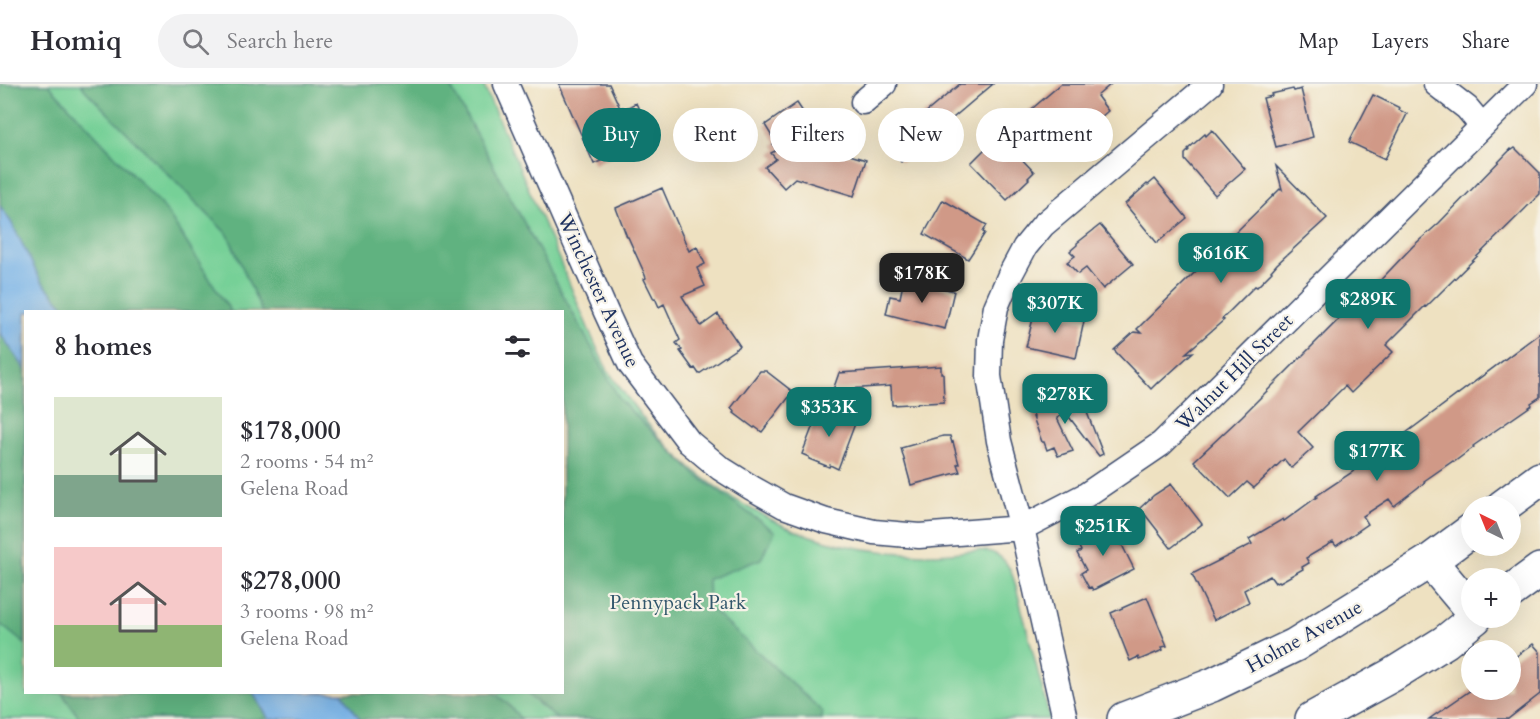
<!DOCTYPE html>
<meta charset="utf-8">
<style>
body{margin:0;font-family:Cardo,serif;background:#f2f2f3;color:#2b2b33;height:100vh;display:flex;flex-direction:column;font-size:22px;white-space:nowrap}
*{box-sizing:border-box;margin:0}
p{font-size:20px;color:#7c7c81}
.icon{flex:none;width:33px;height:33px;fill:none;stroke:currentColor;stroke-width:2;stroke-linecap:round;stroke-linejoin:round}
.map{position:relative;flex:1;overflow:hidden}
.panel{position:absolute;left:24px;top:226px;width:540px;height:384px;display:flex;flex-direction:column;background:#fff;border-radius:0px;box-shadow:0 6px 24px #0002}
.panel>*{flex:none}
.banner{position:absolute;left:582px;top:24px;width:570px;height:54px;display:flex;gap:12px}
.needle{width:39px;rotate:317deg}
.tools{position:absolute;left:1461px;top:412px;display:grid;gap:12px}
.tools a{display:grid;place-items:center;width:60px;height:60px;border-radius:50%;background:#fff;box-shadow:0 6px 24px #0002;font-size:30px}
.price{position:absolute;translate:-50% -51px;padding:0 14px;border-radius:12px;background:#0f766e;color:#fff;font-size:20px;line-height:39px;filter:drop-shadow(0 2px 3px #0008)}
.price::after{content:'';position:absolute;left:50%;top:36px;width:18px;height:14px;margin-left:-9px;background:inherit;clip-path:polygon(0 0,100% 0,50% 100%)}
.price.current{background:#222;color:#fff}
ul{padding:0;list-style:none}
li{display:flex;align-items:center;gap:18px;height:150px;padding:0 30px}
li span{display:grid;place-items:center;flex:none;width:168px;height:120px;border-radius:0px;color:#555}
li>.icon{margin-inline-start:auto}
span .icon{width:72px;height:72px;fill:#fffc;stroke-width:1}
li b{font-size:26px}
h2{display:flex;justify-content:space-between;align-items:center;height:72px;padding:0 30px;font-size:26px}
.pill{padding:0 21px;border-radius:27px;background:#fff;box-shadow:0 6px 24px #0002;font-size:21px;line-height:54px}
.pill.current{background:#0f766e;color:#fff}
header{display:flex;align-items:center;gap:36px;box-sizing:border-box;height:84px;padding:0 30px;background:#fff;border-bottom:2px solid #e1e1e2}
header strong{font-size:28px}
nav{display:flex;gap:33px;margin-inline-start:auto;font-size:21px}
.search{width:420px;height:54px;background:#f2f2f3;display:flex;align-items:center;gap:15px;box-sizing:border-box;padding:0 21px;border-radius:33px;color:#7c7c81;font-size:22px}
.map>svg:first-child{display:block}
.green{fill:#76d097;stroke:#48807a;stroke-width:1.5;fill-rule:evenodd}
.forest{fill:#60b280;stroke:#3e706f;stroke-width:1.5}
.water{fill:#75b1e7;stroke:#4870a2;stroke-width:1.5}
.building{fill:#d09987}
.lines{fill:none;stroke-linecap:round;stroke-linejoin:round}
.street-casing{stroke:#3b4a6d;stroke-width:27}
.secondary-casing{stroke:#3b4a6d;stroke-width:36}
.street{stroke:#fff;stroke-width:24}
.secondary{stroke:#fff;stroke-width:33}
.labels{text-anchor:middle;stroke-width:4.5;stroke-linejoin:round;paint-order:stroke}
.street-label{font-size:20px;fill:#1b2f5e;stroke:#f7f3e8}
.park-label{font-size:20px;fill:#32576c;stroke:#f7f3e8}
</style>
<header>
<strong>Homiq</strong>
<div class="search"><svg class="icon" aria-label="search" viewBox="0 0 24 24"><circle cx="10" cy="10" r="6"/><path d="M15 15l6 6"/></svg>Search here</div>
<nav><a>Map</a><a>Layers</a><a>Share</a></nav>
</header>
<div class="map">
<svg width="1540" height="635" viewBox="0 0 1540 635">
<rect width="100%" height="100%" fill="#f7f3e8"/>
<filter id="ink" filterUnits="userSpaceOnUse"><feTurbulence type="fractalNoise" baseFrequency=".0167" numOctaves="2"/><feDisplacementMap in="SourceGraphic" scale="12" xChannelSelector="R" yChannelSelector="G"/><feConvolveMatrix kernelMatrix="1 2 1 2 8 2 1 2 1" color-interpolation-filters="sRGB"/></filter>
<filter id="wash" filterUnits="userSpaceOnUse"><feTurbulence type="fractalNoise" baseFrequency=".008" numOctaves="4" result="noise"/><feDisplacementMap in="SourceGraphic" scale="24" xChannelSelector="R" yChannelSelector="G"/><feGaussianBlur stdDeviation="1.35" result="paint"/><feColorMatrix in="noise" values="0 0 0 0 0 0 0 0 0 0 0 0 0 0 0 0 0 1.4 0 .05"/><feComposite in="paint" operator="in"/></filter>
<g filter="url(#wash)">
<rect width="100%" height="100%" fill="#eee1c1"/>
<path class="green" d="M0,0h483c25,58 51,117 76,175 15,34 28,70 45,104 6,12 15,23 23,34 41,58 87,95 151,126 44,21 97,30 146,31 9,0 18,0 27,-1 14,-1 27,-5 40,-1 15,5 20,18 24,31l35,136h-1050zM26,228h536v381h-536z"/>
<path class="forest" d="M0,0h48l117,125 66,103h-162l-28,-31 -30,-59 -11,-16z
M81,0h368l171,316 76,75 79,57 -14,27 -53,20 1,28 113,104v8h-265l-31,-26h36v-381h-300l-34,-77 -143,-145z
M0,249l25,36v275l-25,-20z
M62,609h191l16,26h-189z
M342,609h152l13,10 14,16h-161z"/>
<path class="water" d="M0,122l11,16 30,59 28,31h-43l-1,57 -25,-36z
M253,609h89l18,26h-91z"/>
<g id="blocks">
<path class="building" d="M559,0h50l11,24 3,-1 1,2 12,-6 8,18 -6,2 8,18 -52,23z
M960,0h33l-92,78 -14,-17z
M1061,0h50l-14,12 11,15 -48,41 -8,-8 -2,1 -14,-17 2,-2 -11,-13z
M1293,5l1,2 7,-2 12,48 -37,10 -13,-49 9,-2 -1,-2z
M1373,11l27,13 -1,2 8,4 -22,45 -36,-17z
M797,19l30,45 39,12 -12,36 -59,-18 -11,10 -19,-21 11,-8 -5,-6 6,-3 -4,-5 3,-2 -11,-18z
M1212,46l33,39 -30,26 -30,-35v-6l4,-4 -1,-1 17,-15 1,2z
M999,51l35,37 -6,6 1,1 -22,21 -36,-37z
M1515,64l25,25v21l-114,113 -1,-1 -39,39 7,7 -42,41 -6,-7 -47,46 15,16 -22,20 -7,-9 -30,29 -7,-6 -17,16 -36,-37 48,-45 125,-125 2,1 44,-46 26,-23 72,-74 1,1z
M1276,82l51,52 -50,46 -6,7 1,1 -15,15 -2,-1 -33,33 2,1 -38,33 7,-1 -34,31 -1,-1 -7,7 -15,-16 2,-1h-3l-21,-22 20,-18 7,1 -4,-4 144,-141 1,1z
M1155,95l32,39 -30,25 -32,-39 22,-20 1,1z
M662,104l27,63 8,-4 8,17 -8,4 8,18 -23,10 19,30 17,-12 22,32 -41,28 -4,-6 -2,1 -13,-18 2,-1 -6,-7 4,-3 -16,-36 -5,3 -4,-9 -1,1 -10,-20 2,-1 -3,-8 -15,-33h-1l-11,-29z
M943,116l44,25 -4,7 2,1 -17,26 -44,-25z
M1100,141l33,39 -30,25 -17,-21 -8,6 -11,-12 8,-6 -5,-5 7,-6v-2z
M904,195l50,12 -9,38 -59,-15 4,-18 10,2z
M1035,226l49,11 -8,37 -50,-11z
M1540,249v64l-9,6 1,2 -59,41 1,1 -20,15 -1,-1 -29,20 1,1 -31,24 -5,-7 -26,17 5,8 -32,22 -3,-4 -27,16 3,5 -7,4 1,2 -23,13 -1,-1 -4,2 -5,-7 -26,14 5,12 -35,18 -22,-46 60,-30 -3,-5 34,-20 1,2 33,-24 -1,-1 47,-31z
M941,282v7h2l1,29 -52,3 -1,-19 -58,4 6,-17z
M760,287h6l27,21 -31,40 -7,-5 -1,1 -20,-15 1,-2 -4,-3z
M1082,310l3,7 -2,1 20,52 -4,2 -33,-43 -9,5 16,33 -15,5 -4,-9 -7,3 -3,-8h-2l-9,-25h1l-1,-4 7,-3 -1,-2 11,-5 1,3z
M820,323l6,3 1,-1 29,12 -18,48 -8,-4 -1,2 -20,-8v-2l-7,-3z
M943,352h7l2,7 1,-1 6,22h-2l3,8 -49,13 -10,-37z
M1171,400l31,40 -31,24 -31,-40 14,-13z
M1111,439l23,46 -41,21 -2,-3 -2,1 -8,-15 5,-3 -9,-17 4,-2 -5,-10 27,-15v1z
M1147,513l20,49 -5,1 1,3 -24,10 -1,-3 -8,4 -19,-48z
M1533,560l7,8v42l-32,25h-79l42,-29h39v-29z"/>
</g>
</g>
<g filter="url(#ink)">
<use href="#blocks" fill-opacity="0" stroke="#3b4a6d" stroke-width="1.5"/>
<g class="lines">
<defs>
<path id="street" d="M506,0l100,228 24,52 59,78 31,26 32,20 32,18 42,15 48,11 45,4 103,-8 64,-33 75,-51 364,-360
M1436,0l31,24 15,18
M863,18l21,-18
M1065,635l-43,-191 -23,-87 -10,-65 1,-36 6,-33 13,-30 16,-30 18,-22 167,-141"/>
<path id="secondary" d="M1502,423l38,-28
M1430,477l42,50
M1510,508l30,-22
M1124,635l88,-34 83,-40 135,-84 42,-31
M1312,635l80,-44 53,-33 30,-24"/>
</defs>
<use href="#street" class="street-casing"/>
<use href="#secondary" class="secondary-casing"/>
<use href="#street" class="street"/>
<use href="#secondary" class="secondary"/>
</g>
</g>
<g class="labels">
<g class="street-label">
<text transform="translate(599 206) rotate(65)" y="7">Winchester Avenue</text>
<text transform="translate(1234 288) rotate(-45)" y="7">Walnut Hill Street</text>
<text transform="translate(1304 552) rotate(-29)" y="7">Holme Avenue</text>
</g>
<g class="park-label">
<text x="678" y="525">Pennypack Park</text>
</g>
</g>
</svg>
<div class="tools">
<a><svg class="needle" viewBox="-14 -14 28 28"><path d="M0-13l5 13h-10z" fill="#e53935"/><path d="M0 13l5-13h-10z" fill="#7c7c81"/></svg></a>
<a>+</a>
<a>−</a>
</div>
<b class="price" style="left:1221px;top:200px">$616K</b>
<b class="price current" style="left:922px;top:220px">$178K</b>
<b class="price" style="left:1368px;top:246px">$289K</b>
<b class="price" style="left:1055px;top:250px">$307K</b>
<b class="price" style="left:1065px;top:341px">$278K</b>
<b class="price" style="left:829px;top:354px">$353K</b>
<b class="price" style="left:1377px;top:398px">$177K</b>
<b class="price" style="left:1103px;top:473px">$251K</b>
<div class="banner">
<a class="pill current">Buy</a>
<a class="pill">Rent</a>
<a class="pill">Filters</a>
<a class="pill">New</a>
<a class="pill">Apartment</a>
</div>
<section class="panel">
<h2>8 homes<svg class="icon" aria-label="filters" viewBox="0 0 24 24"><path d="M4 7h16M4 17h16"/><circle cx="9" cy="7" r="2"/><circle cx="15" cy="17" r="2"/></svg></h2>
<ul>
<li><span style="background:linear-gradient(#dfe7d0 65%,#7fa58c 0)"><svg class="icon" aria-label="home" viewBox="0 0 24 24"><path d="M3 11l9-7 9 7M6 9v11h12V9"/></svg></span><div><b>$178,000</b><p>2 rooms · 54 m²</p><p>Gelena Road</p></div></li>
<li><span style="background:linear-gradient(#f6c9c9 65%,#8fb573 0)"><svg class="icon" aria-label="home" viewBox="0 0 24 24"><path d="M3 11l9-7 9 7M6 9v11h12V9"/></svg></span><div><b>$278,000</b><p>3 rooms · 98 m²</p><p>Gelena Road</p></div></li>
</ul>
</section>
</div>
